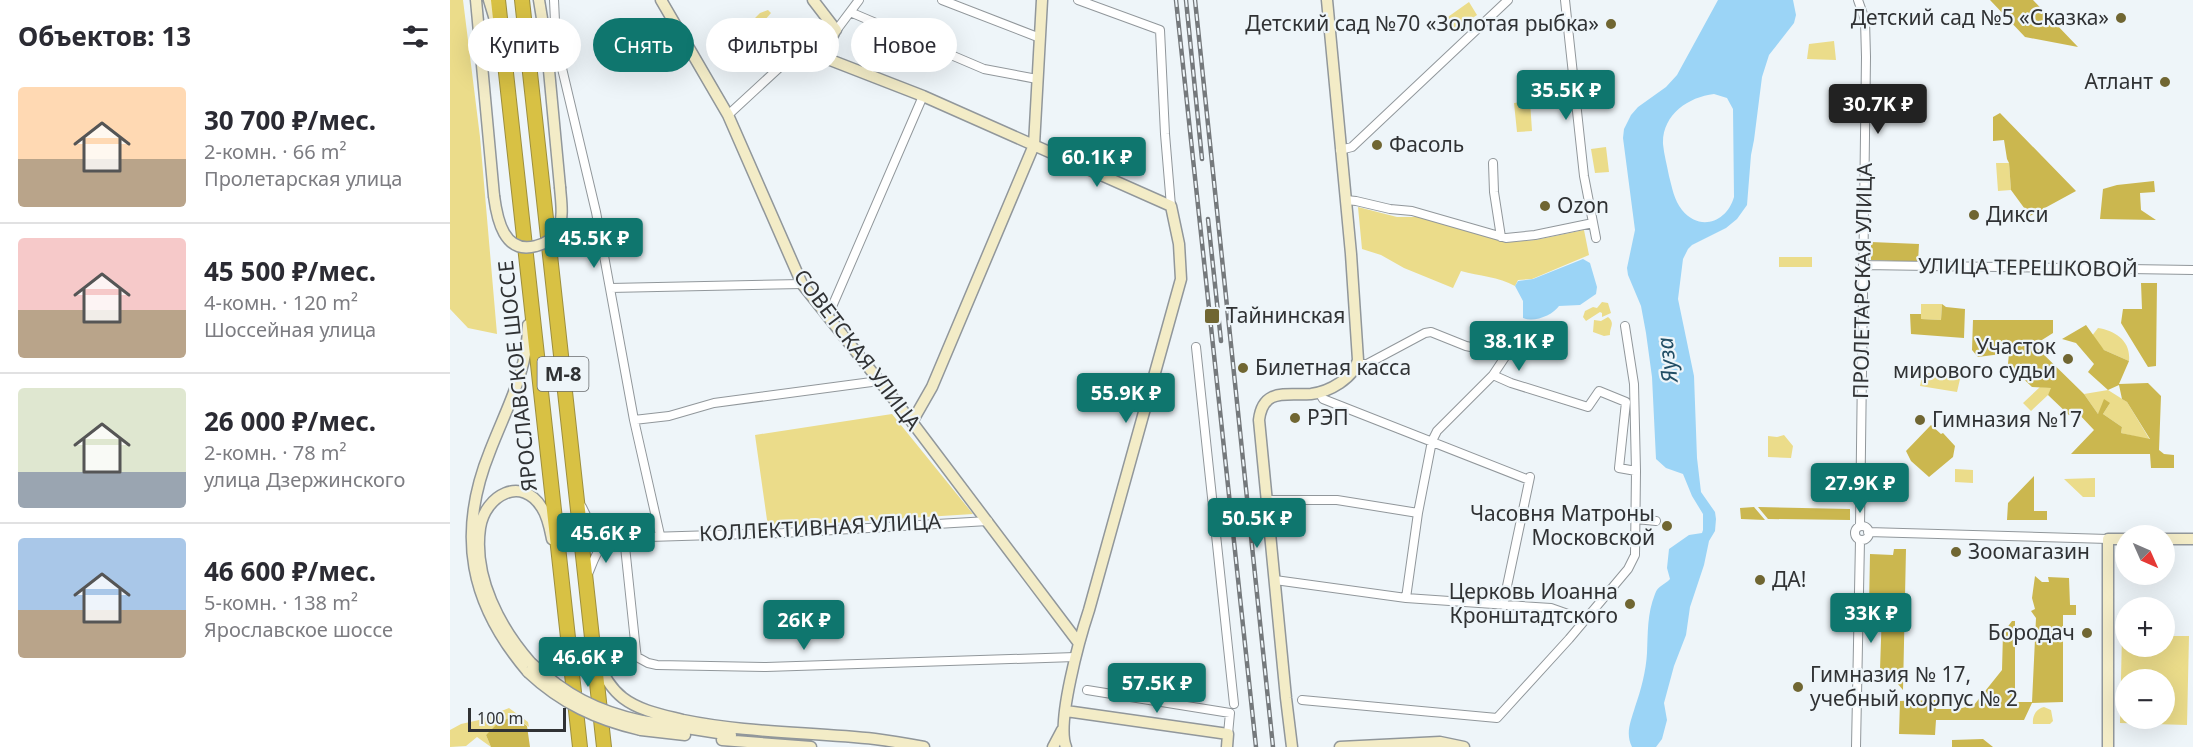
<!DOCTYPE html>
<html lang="ru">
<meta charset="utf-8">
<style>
body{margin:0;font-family:"Noto Sans",sans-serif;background:#f2f2f3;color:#2b2b33;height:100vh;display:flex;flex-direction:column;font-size:22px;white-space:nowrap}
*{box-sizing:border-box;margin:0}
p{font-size:20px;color:#7c7c81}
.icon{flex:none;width:33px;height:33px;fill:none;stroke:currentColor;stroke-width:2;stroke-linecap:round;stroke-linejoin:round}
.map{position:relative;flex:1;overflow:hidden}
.drawer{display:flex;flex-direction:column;background:#fff;width:450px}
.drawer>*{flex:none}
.top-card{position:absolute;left:18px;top:18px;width:570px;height:54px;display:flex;gap:12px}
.needle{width:39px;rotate:135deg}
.tools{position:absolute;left:1665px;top:525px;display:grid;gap:12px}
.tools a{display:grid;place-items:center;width:60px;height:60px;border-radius:50%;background:#fff;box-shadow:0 6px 24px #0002;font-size:30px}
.scale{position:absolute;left:18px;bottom:15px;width:98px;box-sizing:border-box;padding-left:6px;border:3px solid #303234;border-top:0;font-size:16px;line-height:21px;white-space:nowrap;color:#303234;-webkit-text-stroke:4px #eef5f9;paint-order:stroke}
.price{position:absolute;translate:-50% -51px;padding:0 14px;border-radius:6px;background:#0f766e;color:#fff;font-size:20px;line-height:39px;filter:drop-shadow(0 2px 3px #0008)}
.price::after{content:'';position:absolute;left:50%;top:36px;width:18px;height:14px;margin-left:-9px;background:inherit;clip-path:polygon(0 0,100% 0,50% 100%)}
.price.on{background:#222;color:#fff}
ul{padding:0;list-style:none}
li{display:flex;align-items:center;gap:18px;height:150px;padding:0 18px}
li+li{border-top:2px solid #e1e1e2}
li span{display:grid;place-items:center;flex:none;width:168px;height:120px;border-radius:6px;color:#555}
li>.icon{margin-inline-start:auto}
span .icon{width:72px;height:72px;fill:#fffc;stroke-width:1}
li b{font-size:26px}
h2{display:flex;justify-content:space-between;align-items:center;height:72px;padding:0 18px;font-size:26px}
.tag{padding:0 21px;border-radius:27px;background:#fff;box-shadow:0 6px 24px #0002;font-size:21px;line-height:54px}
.tag.on{background:#0f766e;color:#fff}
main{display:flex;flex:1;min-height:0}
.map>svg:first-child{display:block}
.green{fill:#ebdc8a;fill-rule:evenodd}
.forest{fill:#cbb74f}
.water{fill:#9bd4f6;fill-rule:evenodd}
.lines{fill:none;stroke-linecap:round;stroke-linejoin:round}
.street-casing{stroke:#91979b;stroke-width:10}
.secondary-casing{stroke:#91979b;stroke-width:13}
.highway-casing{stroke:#9d8f3e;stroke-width:16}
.street{stroke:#fff;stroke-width:8}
.secondary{stroke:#f3ecc7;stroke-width:10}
.highway{stroke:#d8c144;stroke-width:14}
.rail-casing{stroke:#75797c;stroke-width:4.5}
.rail{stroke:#eef5f9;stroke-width:2;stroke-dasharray:7;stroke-linecap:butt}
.secondary-bridge-casing{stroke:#91979b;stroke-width:13;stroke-linecap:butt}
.secondary-bridge{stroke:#f3ecc7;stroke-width:10}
.poi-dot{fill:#706632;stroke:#eef5f9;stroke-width:2}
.labels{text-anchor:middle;stroke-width:4.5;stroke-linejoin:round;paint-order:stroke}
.shield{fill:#eef5f9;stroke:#696c6f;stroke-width:1.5}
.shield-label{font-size:20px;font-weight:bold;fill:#303234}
.poi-label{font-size:21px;fill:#303234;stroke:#eef5f9;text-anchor:start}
.street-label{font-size:21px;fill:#303234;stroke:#eef5f9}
.water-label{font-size:22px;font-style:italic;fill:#214d64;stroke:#eef5f9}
</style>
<main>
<section class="drawer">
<h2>Объектов: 13<svg class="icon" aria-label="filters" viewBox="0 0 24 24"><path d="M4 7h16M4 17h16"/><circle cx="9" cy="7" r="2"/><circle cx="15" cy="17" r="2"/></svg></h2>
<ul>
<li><span style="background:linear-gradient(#ffd9b3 60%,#b9a48a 0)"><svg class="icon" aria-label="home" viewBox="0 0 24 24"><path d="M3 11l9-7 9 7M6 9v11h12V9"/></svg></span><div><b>30 700 ₽/мес.</b><p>2-комн. · 66 m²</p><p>Пролетарская улица</p></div></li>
<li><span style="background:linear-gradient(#f6c9c9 60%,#b9a48a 0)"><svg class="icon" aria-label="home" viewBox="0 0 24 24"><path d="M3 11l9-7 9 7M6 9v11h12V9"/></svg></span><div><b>45 500 ₽/мес.</b><p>4-комн. · 120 m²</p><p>Шоссейная улица</p></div></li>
<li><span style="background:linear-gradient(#dfe7d0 70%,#9aa5b1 0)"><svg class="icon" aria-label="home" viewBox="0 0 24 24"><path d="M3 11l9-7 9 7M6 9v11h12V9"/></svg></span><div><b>26 000 ₽/мес.</b><p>2-комн. · 78 m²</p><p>улица Дзержинского</p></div></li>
<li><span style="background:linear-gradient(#a9c7e8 60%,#b9a48a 0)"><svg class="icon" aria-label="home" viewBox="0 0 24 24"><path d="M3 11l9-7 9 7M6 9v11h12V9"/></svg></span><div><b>46 600 ₽/мес.</b><p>5-комн. · 138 m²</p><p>Ярославское шоссе</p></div></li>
</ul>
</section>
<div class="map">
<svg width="1743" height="747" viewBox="0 0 1743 747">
<rect width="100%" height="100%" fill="#eef5f9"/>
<path class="green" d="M0,0h13l17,137 17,197 -29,-6 -18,-19z
M1019,2l8,13 -23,16 -9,-12z
M318,10l3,3 -7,8 5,5 -13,12 -8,-13 12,-12z
M1384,41l2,19 -29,-1 2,-15z
M1080,101l2,30 -15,1 -3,-29z
M1156,147l3,25 -14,1 -4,-24z
M1546,163h13l2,27 -13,1z
M908,207l39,10h23l87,25 28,-2 49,-10 5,25 -57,24 -14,1 -3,6c-16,-9 -36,-10 -54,-15l-8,17 -49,-20 -23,-13 -19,-6z
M1329,257h33v10h-33z
M1152,302l6,1 3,10 -9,4v-4l-2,-1 -14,9 -3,-4 2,-6 8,-4 4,1z
M1471,304h21l-1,16 -20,-1z
M1158,317c8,7 1,10 2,18l-6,1 -11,-4 1,-12 7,1z
M1648,328c18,3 33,13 31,33l-25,-11 -13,-13z
M1473,372l37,7 -3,13 -37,-6z
M1590,387l12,1 -4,7 -17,16 -8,-8z
M1658,390l19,12 23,38 -29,-7 1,-6 -19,-13 7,-11 -12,11 -14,-20z
M442,414l81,100 -205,13 -13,-92z
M1334,435l9,11 -2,12 -23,-1v-21l9,1z
M1505,469l18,1v13l-18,-1z
M1645,478v19h-12l-19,-18z
M352,612l1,14 -4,6h-10l-2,-19z
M1672,634l3,1 1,11h38l1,-10h24l-2,89 -67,-2zM1676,680h38v38h-38z
M1594,707l7,3 2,11 -3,3h-17c-1,-8 3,-15 11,-17z
M59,708l19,14 1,5 -15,-11 -28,19 5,12 -14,-10 -11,9 -16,1v-17l11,-6 18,-4z"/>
<path class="forest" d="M1540,0h43l45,47 -53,-10z
M1550,113l76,78 -46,25 -19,-26 -2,-27 -2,-4 -3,-19 -11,1v-24z
M1704,181l1,11 -15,1 1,17 15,10 -56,-1 3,-30 14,-4z
M1421,242l48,2 -1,18 -47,-2z
M1691,283h16l-1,83 -8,1 -27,-44 2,-14h19z
M1492,304l4,3 19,2 -1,29 -53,-4 -1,-20h11v5l20,1z
M1523,320h80v13l-19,12 50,49 14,20 6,-15 6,4 -7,11 19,13 -1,6 29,6 -23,-37 -5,-3 -3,-14 -11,5 -20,-18 6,-8 -18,-21 -14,-4 24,-14 18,25 25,11 -10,23 29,-1 13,13 -2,54 5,4 10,1v13h-23l-1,-14h-79l23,-24 -19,-20 -6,5 -21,-20 3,-7 -19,-1 -24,-23 1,-11 -31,4 -6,-7z
M1481,425l10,9 2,-1 12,13 -2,11 -24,20 -18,-16 -5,-10z
M1584,476v35h13v9h-40l1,-17z
M1304,507l11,13 -24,-1 -1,-11z
M1308,507l92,2v11l-82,-1z
M1444,549h12l-3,141 -11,-13 -12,-7 2,-60 -13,-3 1,-53 23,1z
M1585,576l7,6h7l-1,-5 21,1 1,27h6v10h-13v87l-31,1 -8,17h-88l-1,15 -36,-1 1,-33 36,-1v9h22l16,-4 28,-35 1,-37 9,-12h3v81h17l4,-84 -5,-7 4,-2 -3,-11z
M64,716l13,10 3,21h-39l-5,-12 12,-12z
M1533,739l10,8h-41v-7z"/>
<path class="water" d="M1268,0h75l3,15 -2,8 -25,32 -7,22 -8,63 -3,15 -4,50 -10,14 -11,9 -34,17 -4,4 -5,10 -5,40 16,77 3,82 4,34 14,20 1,7 -1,12 -6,10 -5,24 -14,42 -4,28 -12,31 -10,37 3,17 -5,19 -6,8h-24c-7,-14 -1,-26 3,-40 6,-17 11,-36 12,-54 1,-20 0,-39 8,-59 3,-9 10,-9 15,-15l-3,-11 2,-19 20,-14 13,-2 1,-3v-16l-11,-18 -9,-22 -17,-6 -10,-9 -4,-82 -6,-44 -5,-27 -13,-31 -1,-7 8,-38 -12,-92 1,-9 7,-14 7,-8 28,-20 11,-12zM1264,94l13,4 6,11 1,88c-7,25 -34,35 -52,13 -8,-10 -10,-23 -13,-34 -2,-11 -5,-21 -6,-32 -1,-29 25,-47 51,-50z
M1133,259l7,4 7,24 -1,7 -16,11 -21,1c-6,9 -25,17 -36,12v-17l-8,-15 3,-5 15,-2z"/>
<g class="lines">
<defs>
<path id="street" d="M104,0l2,43 40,169 38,208 26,115
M492,0l98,38
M628,0l82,30 5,104 6,72
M1115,0l19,176 12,62
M1408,0l7,20 1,37 -6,469
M400,12l134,57 53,10
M385,32l24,-32
M278,115l65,-60 9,-2 18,3
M890,150l12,-3 156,-147
M1043,163l1,29 7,45
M896,200l10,1 34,8 22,2 94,27 29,-3 58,-12
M1413,265l330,5
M160,288l192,-4
M378,316l95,-220
M746,347l38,357
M907,364h10l58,-31 6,-1 35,14 19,4 20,7 -12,18 18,8 77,24 11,-16 27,11 -7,66 17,3
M869,392l4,7 206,81
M184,420l35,-4 45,-13 165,-22
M817,500h70l81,13
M132,507c9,19 13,28 34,31l167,-5 205,-12
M1186,519l20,2
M1405 533a7 7 0 1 1 14 0a7 7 0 1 1-14 0Z
M1418,532l240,7
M174,537l12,114 1,6 11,6 9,2 109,2 309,-10
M138,574c7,-16 9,-29 27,-36
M825,580l131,18 145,10 17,6 14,9
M956,598l12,-85 14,-72 5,-10 56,-56
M1053,605l27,-128
M637,690l143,23 -2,21
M852,700l195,18 72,-79 59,-70 7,-14 1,-84 -2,-87 -9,-58
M1406,747l4,-207"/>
<path id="secondary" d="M26,0l18,196
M39,0l7,23
M89,0l8,49 13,138
M211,0l67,115 74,169 110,138 166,220
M363,0l23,30
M384,33l-14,23 103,40 248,110 8,38 2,35 -92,331c-9,27 -33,113 -23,137
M462,422l20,-35 102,-242 8,-145
M1714,539h29
M147,660c6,15 13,28 26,38 17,13 40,17 60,22 63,13 127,12 192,19 16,2 33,5 49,8
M81,663c-31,-35 -58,-86 -51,-135 5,-33 42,-53 62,-20 6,9 8,21 10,31
M78,672c-58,-68 -72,-137 -38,-221 16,-42 38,-80 38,-126
M616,711l162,23 -1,13
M192,721l89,14
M191,730l44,5
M272,740l89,7
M603,747l9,-17
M842,747l-6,-49 -27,-278c4,-33 28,-24 52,-26 18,-2 43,-16 47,-34l-7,-106 -24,-254
M890,747l100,-5 24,5
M1658,747v-208h18"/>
<path id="highway" d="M48,0l82,747
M72,0l82,747"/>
</defs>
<use href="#street" class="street-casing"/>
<use href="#secondary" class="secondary-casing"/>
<use href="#highway" class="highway-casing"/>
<use href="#street" class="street"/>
<use href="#secondary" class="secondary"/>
<use href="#highway" class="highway"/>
<defs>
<path id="rail" d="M726,0l80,747
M736,0l16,159
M745,0l78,747
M758,219l13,122"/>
</defs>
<use href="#rail" class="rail-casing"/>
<use href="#rail" class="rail"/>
<defs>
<path id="secondary-bridge" d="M44,196c3,23 10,59 42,50 9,-2 18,-8 22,-16 6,-13 3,-29 2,-43
M81,663c35,32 65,48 111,58
M78,672c33,31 69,48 113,58"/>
</defs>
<use href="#secondary-bridge" class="secondary-bridge-casing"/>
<use href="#secondary-bridge" class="secondary-bridge"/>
</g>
<g class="poi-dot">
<circle cx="1671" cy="18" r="6"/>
<circle cx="1161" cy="24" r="6"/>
<circle cx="1715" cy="82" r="6"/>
<circle cx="927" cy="145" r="6"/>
<circle cx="1095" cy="206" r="6"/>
<circle cx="1524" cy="215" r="6"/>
<rect x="754" y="308" width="16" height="16" rx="3"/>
<circle cx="1618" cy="359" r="6"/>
<circle cx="793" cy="368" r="6"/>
<circle cx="845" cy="418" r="6"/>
<circle cx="1470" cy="420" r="6"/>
<circle cx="1217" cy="526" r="6"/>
<circle cx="1506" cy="552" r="6"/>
<circle cx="1310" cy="580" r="6"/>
<circle cx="1180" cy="604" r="6"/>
<circle cx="1637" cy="633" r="6"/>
<circle cx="1348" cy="687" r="6"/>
</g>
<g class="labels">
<rect class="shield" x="87.5" y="357" width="51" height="34" rx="4.5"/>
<g class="shield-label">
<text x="113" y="381">М-8</text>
</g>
<g class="poi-label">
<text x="1659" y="25" text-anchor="end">Детский сад №5 «Сказка»</text>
<text x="1149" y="31" text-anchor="end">Детский сад №70 «Золотая рыбка»</text>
<text x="1703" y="89" text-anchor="end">Атлант</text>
<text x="939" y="152">Фасоль</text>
<text x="1107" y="213">Ozon</text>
<text x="1536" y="222">Дикси</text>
<text x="776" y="323">Тайнинская</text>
<text x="1606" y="354" text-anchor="end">Участок<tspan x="1606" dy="24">мирового судьи</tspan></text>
<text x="805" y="375">Билетная касса</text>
<text x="857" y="425">РЭП</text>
<text x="1482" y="427">Гимназия №17</text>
<text x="1205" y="521" text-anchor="end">Часовня Матроны<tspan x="1205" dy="24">Московской</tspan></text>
<text x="1518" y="559">Зоомагазин</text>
<text x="1322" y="587">ДА!</text>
<text x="1168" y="599" text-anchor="end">Церковь Иоанна<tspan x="1168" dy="24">Кронштадтского</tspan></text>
<text x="1625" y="640" text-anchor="end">Бородач</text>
<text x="1360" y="682">Гимназия № 17,<tspan x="1360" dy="24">учебный корпус № 2</tspan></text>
</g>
<g class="street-label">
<text transform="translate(1578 268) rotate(1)" y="7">УЛИЦА ТЕРЕШКОВОЙ</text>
<text transform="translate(1413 281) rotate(-89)" y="7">ПРОЛЕТАРСКАЯ УЛИЦА</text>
<text transform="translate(407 350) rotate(53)" y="7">СОВЕТСКАЯ УЛИЦА</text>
<text transform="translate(68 376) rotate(-96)" y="7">ЯРОСЛАВСКОЕ ШОССЕ</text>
<text transform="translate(370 528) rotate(-3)" y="7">КОЛЛЕКТИВНАЯ УЛИЦА</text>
</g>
<g class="water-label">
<text transform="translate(1217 360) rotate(-97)" y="8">Яуза</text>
</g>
</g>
</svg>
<div class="tools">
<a><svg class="needle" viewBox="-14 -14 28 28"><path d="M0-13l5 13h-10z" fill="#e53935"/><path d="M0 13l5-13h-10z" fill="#7c7c81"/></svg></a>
<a>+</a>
<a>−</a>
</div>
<div class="scale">100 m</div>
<b class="price" style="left:1116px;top:121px">35.5K ₽</b>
<b class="price on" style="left:1428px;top:135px">30.7K ₽</b>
<b class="price" style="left:647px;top:188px">60.1K ₽</b>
<b class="price" style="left:144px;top:269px">45.5K ₽</b>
<b class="price" style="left:1069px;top:372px">38.1K ₽</b>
<b class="price" style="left:676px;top:424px">55.9K ₽</b>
<b class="price" style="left:1410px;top:514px">27.9K ₽</b>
<b class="price" style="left:807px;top:549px">50.5K ₽</b>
<b class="price" style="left:156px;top:564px">45.6K ₽</b>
<b class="price" style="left:1421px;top:644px">33K ₽</b>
<b class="price" style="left:354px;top:651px">26K ₽</b>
<b class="price" style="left:138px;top:688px">46.6K ₽</b>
<b class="price" style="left:707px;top:714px">57.5K ₽</b>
<div class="top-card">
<a class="tag">Купить</a>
<a class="tag on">Снять</a>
<a class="tag">Фильтры</a>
<a class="tag">Новое</a>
</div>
</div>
</main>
